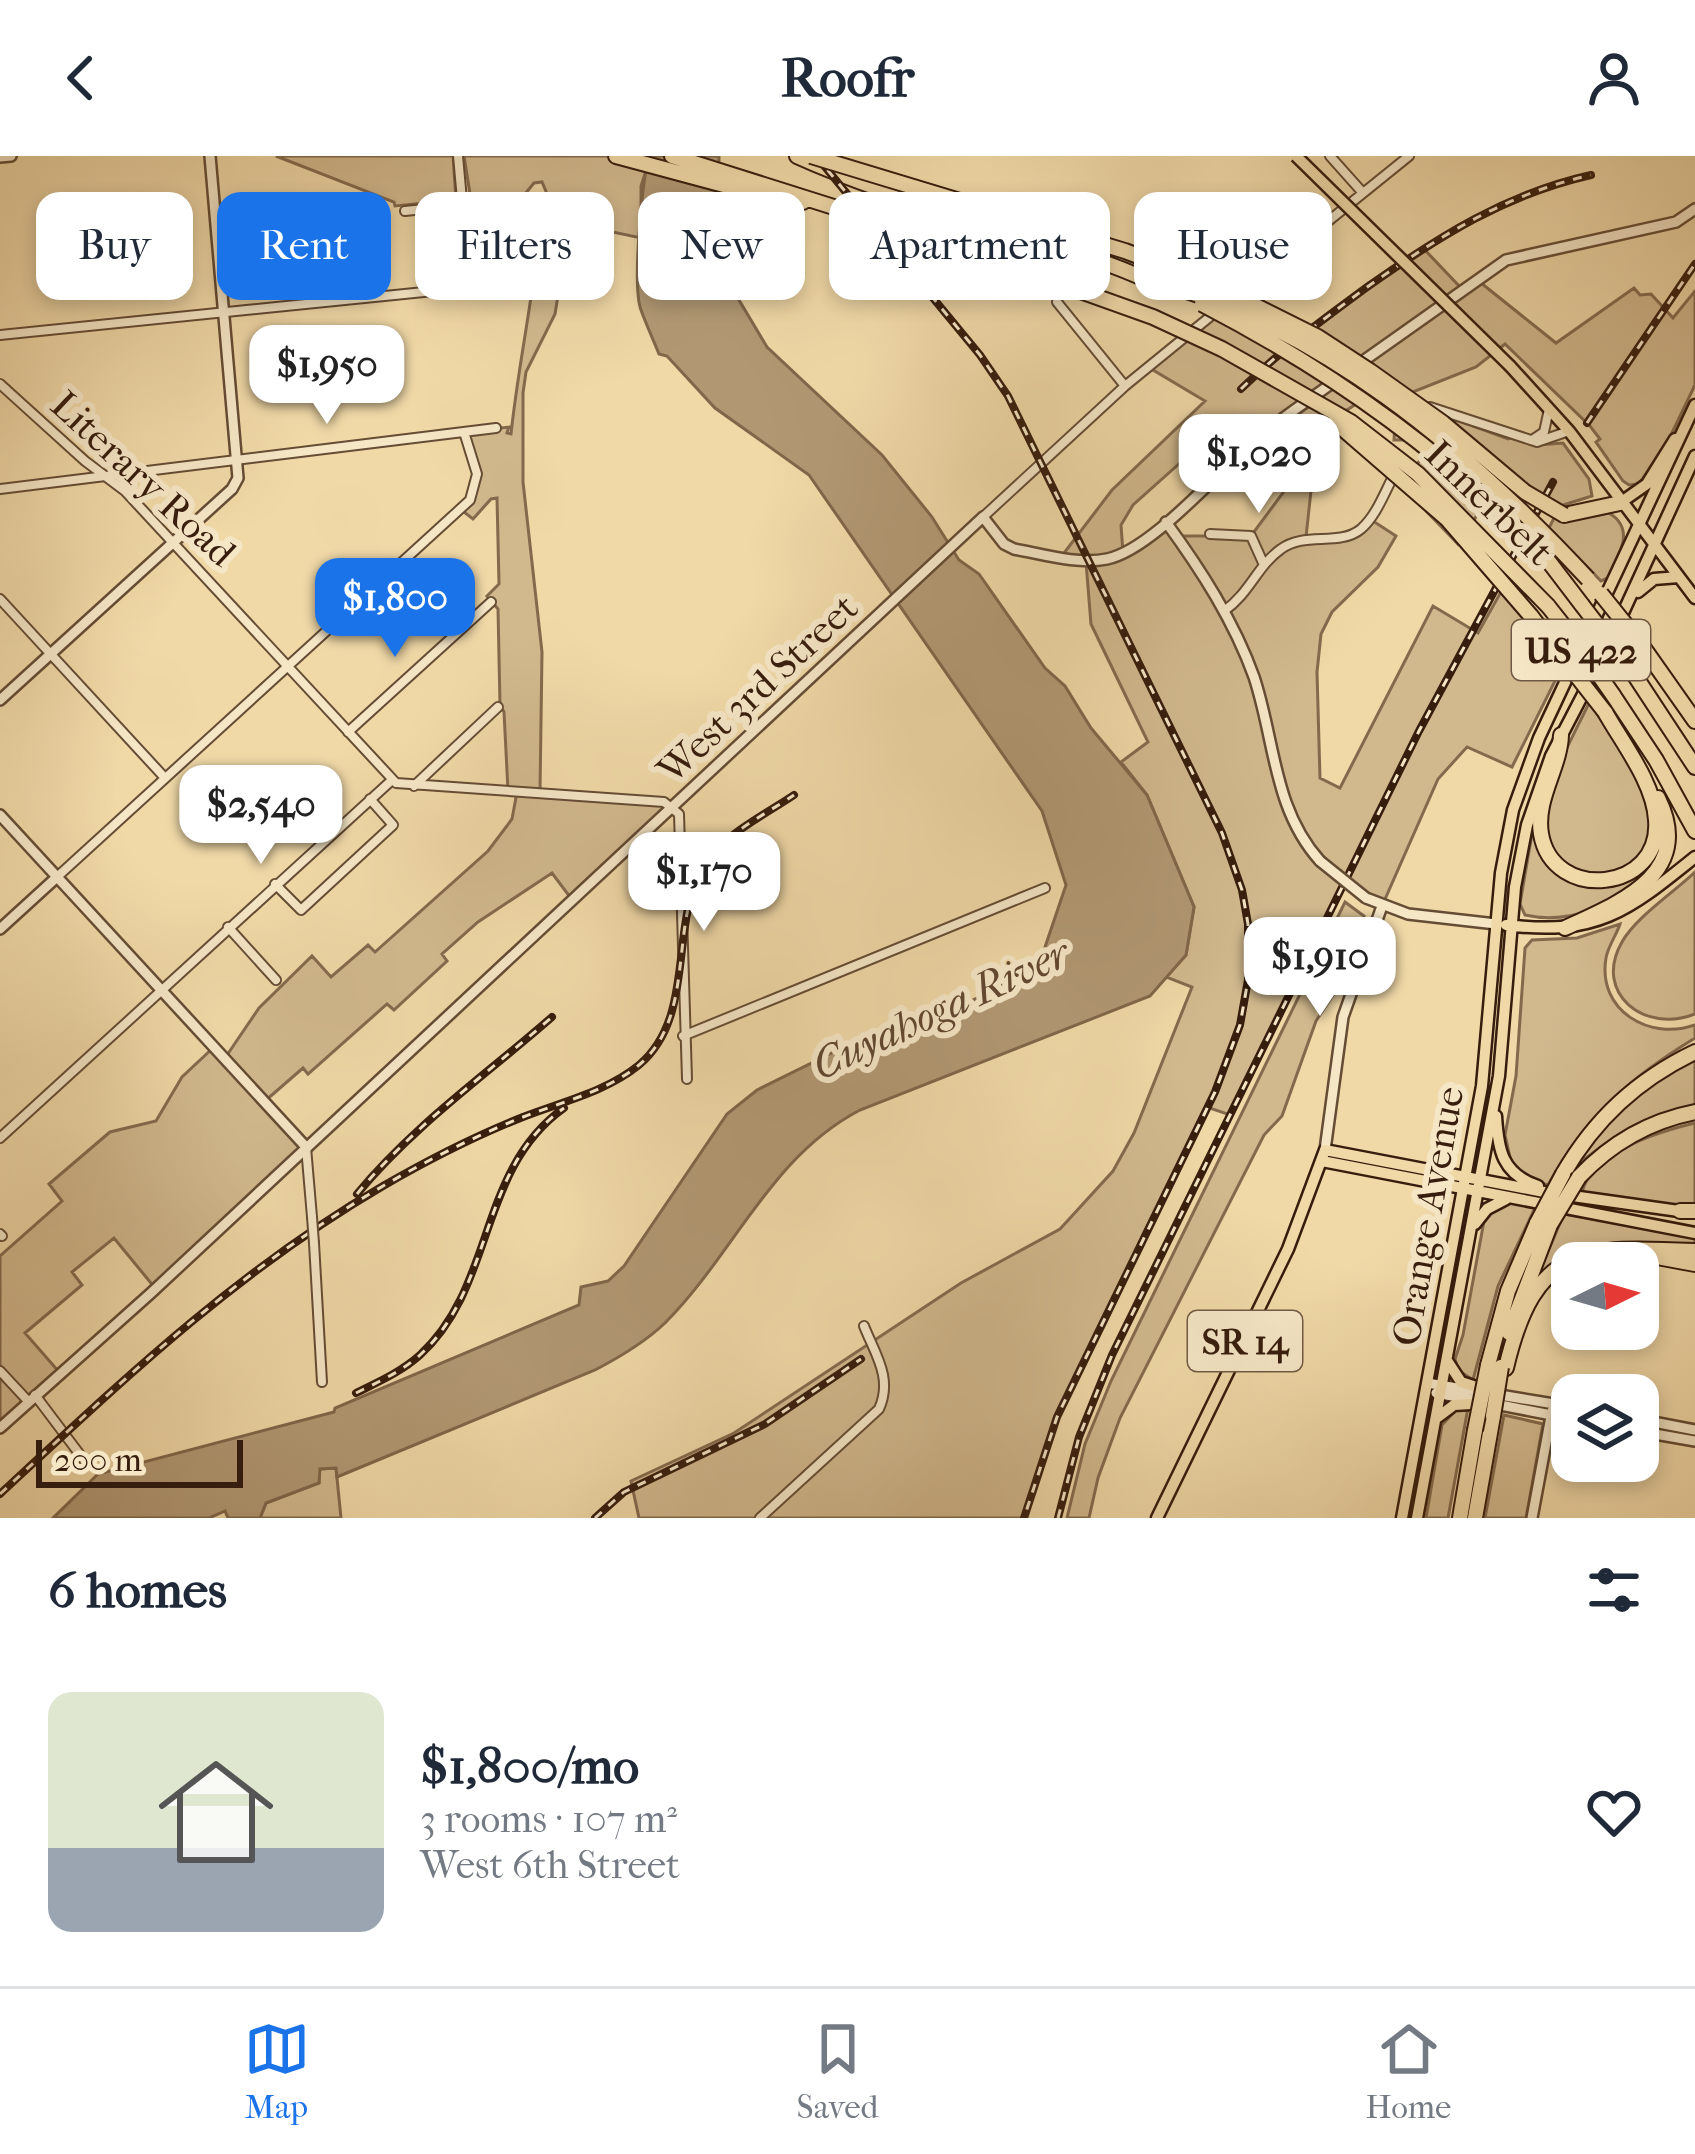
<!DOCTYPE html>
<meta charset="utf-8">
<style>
body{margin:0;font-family:"IM FELL French Canon",serif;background:#f2f2f3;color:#1f2937;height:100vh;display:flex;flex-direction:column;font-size:45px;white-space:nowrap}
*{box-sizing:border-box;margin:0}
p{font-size:39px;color:#747a83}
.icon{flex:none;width:66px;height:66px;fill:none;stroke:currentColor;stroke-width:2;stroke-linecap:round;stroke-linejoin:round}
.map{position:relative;height:1362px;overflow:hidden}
.details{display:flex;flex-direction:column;background:#fff;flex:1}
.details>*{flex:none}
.top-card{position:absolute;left:36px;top:36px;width:1623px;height:108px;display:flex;gap:24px}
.needle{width:78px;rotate:85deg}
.controls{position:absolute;left:1551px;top:1086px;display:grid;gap:24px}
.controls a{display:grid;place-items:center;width:108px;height:108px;border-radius:24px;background:#fff;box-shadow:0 6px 18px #0003;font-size:60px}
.scale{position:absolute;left:36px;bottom:30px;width:207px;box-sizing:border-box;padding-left:12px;border:6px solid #371d0d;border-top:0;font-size:33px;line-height:42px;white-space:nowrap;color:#371d0d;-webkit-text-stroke:9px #f5e6c6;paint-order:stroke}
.price{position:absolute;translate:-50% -102px;padding:0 27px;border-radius:24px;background:#fff;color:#222;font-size:39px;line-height:78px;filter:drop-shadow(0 3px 6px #0008)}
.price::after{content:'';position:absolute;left:50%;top:72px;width:36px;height:27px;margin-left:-18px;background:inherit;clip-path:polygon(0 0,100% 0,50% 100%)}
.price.on{background:#1a73e8;color:#fff}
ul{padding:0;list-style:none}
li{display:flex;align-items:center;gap:36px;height:300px;padding:0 48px}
li span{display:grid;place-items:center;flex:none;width:336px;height:240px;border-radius:24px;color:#555}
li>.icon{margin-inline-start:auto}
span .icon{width:144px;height:144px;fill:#fffc;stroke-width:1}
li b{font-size:51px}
h2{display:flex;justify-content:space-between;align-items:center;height:144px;padding:0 48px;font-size:51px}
.chip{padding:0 42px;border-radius:24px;background:#fff;box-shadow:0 6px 18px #0003;font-size:42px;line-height:108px}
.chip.on{background:#1a73e8;color:#fff}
header{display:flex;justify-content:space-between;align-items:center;height:156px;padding:0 48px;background:#fff;font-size:54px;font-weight:800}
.dock{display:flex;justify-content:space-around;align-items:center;height:168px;border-top:3px solid #e0e1e3;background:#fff;font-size:33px;color:#747a83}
.dock a{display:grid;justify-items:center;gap:6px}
.dock .on{color:#1a73e8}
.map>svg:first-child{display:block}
.green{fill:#d1b88d;stroke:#846a4d;stroke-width:3;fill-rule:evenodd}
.water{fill:#b19873;stroke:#80674a;stroke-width:3}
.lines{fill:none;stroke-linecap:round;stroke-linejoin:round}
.minor-casing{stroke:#654c34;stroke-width:12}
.tertiary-casing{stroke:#654c34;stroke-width:14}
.primary-casing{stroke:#371d0d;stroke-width:15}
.motorway-casing{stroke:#371d0d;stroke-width:18}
.minor{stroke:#f5e6c6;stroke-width:8}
.tertiary{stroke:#f5e6c6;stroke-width:9}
.primary{stroke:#f0d8a7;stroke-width:10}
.motorway{stroke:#f0d8a7;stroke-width:14}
.rail-casing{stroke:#371d0d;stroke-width:8}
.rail{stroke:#f5e6c6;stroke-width:3;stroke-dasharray:9;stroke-linecap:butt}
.minor-bridge-casing{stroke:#654c34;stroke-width:12;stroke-linecap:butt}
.tertiary-bridge-casing{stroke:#654c34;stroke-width:14;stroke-linecap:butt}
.primary-bridge-casing{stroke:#371d0d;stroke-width:15;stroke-linecap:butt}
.motorway-bridge-casing{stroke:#371d0d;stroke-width:18;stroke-linecap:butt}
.minor-bridge{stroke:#f5e6c6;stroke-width:8}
.tertiary-bridge{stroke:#f5e6c6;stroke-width:9}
.primary-bridge{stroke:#f0d8a7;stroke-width:10}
.motorway-bridge{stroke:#f0d8a7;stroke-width:14}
.labels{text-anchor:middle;stroke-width:12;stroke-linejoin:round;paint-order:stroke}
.shield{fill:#f5e6c6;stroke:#705944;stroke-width:3}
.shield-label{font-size:36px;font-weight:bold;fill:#371d0d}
.street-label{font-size:39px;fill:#371d0d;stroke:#f5e6c6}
.water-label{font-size:42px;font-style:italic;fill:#624831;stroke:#f5e6c6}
</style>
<header><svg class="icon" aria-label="back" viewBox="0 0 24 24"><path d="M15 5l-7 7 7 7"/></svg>Roofr<svg class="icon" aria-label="person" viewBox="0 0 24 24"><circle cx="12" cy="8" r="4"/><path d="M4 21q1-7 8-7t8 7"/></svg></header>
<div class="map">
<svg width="1695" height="1362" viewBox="0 0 1695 1362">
<rect width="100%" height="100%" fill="#f0d8a7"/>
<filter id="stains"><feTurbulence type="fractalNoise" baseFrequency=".00167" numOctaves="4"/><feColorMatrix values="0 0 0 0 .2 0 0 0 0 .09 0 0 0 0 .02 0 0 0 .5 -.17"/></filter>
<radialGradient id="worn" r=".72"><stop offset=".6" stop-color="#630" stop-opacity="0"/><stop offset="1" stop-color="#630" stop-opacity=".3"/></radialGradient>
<path class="green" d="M276,0h177l3,44 -61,6 -1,-4z
M464,0h187l-10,30v52l-71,-15 -15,91 -29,58 -3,21v89l19,170 -2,140 134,15 -101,94 -21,-28 -74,49 -36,32 5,7 -53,49 -7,-6 -79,70 -5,-6 -38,33 41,46 -151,141 -41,-50 -42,34 10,13 -57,48 35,40 -60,54v-171l62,-55 -13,-17 61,-52 46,-11 26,-44 32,-30 11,11 34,-50 53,-52 19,21 37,-32 7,7 113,-101 24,-32 5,-27 -9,-1 -4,-79 -4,-7 -2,-96 -11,-13 12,-12 -2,-86 -6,1 -18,20 -13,-10 17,-27 -13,-50 45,-5 -2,6 4,1c8,-76 26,-152 30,-229l9,-4 -8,-19 -8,1 -9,11 -54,6z
M1423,92l39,41 14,-10 80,64 78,-55 6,7 11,-1 22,24 22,-27v94l-25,52 -31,47 -10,1 -6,-4 -27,-39 4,-3 -10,-13 -85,-82 -29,23 -76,30 39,23 -26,20h-19l2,-34 -9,-23 -65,44 11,41 -20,4 -7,65 45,-2 19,-16 26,17 -18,31 -46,45 -11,22 -4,38 3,106 20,10 93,-182 45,27 24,-43 63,71 -53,106 -45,-20 -29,32 -56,127 -40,-20 -112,229 -23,-8 -150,310 -33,101h-385l-8,-37 103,-48 227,-150 99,-54 53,-58 21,-38 58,-146 -26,-10 20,-22 8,-48 -47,-112 -26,-33 27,-20 -57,-118 -5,-62 -25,-5 51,-67 93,-89 -57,-34 88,-71 71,35zM1199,290l23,24 15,-13 54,1 11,9 -51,69h-75l-10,-14 -43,31 -2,-28 12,-20z
M1457,264l51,19 5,-2 25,8 25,-2 26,36 3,17 -32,10 -55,-33 -47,71 -59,-61 49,-52 2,-8z
M1609,357c27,16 10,42 -1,65l-7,3 -52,-53 5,-10 24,1z
M1589,547c22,31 59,74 62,114 4,73 -101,76 -105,9 -2,-41 26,-87 43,-123z
M1533,672h4l16,37 62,18 52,-53c-4,11 -6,27 -13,36 -25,38 -85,59 -129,49l-5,-11z
M1695,716v142c-49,20 -103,-20 -73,-72 13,-24 51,-49 73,-70z
M1345,746l19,14 -27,73 -21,32 -34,95 -18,19 -144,283 -22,60 -9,40h-22l18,-74 26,-63z
M1620,768c-3,10 -12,22 -14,34 -9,53 44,83 89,67v13c-67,41 -108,77 -147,147l-17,-5 -19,-14 -7,-31 11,-59 9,-128 7,-8 45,-2z
M1695,902v49c-53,9 -73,23 -114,55 18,-48 71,-79 114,-104z
M1695,967v85l-113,-16c11,-40 76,-60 113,-69z
M1510,1045l26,5 -38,80 -25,94 -15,-10 -3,-11 8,-24 21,-114 8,-10z
M1564,1058l131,23v10c-71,-3 -102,-14 -160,35z
M1468,1252l-20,110h-22l16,-93 15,-16z
M1504,1259l39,9 -17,94h-41z
M336,1312l5,50h-81l6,-15 53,-20v-14z"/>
<path class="water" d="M649,0h70l-2,107 50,84 115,108 50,62 27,43 20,14 66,94 20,18 26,42 56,67 47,112 -8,48 -36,41 -290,114c-90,47 -126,144 -195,213 -21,20 -45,34 -70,47l-258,107 -1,-9 -16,1 -1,14 -53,20 -6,15h-32l-3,-7 -16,7h-156l45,-44 236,-62 1,-4 244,-103 2,-18 27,-6 16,-15 103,-152 30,-24 101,-50 14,4 124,-54 48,-40 22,-65 -24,-74 -233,-336 -94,-67 -48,-52 -8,-2c-6,-15 -13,-30 -18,-44 -9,-25 1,-126 8,-154z"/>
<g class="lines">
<defs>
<path id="minor" d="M458,0l12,131
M1330,0l33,37
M405,55l57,-6
M1238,138l171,-138
M1057,146l68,84
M0,179l493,-50
M0,228l85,77 40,30 271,292 268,19 15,12 8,265
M1430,251l107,35 32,-11
M1532,284l12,-8 5,-23
M0,333l496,-61
M983,361l142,-131 92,-75
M1210,378l41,2 13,29
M0,443l165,179
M1224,455c26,-18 33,-45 57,-62 24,-18 58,-2 80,-20 16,-14 24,-38 34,-56
M348,576l143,-130
M414,630l84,-79
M57,721l413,-377 7,-26 -13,-42
M275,728l26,26 92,-85 -23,-26
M228,771l48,53
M683,880l362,-148
M0,982l392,-358
M306,991l6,70
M0,1078l2,2
M314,1087l8,139
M0,1215l28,30
M35,1239l52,69
M760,1362l119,-109c14,-31 -4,-55 -15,-83"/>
<path id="tertiary" d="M0,1l11,-1
M1359,208l147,-104 170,-38 19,-13
M1166,366c35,48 68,99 88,155 21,63 19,132 66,184
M0,544l232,-211 6,-11 -28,-322
M0,659l306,332
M1366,742l42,16 88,10
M0,773l57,-52
M1325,994l18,-133 39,-111
M1427,1227l145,24
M1436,1237l42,8
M1495,1248l77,15
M1638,1263l57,11
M0,1272l151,-135 832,-776 21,27 10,5c28,5 63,16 93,10 44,-9 109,-85 145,-116 26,-23 56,-42 83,-62
M1638,1275l57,10
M1532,1362l20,-107"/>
<path id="primary" d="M1510,210l59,65 126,167
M1620,347l27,-19 28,-45
M1638,436l16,-13 25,-2
M1506,769c91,11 121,-13 189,-68
M1496,960c2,34 6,58 42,70
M1322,1005l373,72
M1475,1068l12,-15 19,-10
M1448,1206l13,20 28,9
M1438,1261l16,-12 34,-2
M1157,1362l131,-269 37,-99 219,42 142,20
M1402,1362l80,-432 19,-213 12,-63 26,-72 156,-333
M1417,1362l82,-442 16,-189 12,-62 24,-69 54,-104 90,-196"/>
<path id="motorway" d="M616,0l171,46h16
M672,0l263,83
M797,0c111,50 233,74 346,122
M1564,359l56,-12
M1550,407l32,42
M1548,450l23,29
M1531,460l30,40
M1638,484l57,81
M1626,506l69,105
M1613,539l43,65 39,71
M1561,579c-1,33 -26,64 -20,99 12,69 121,58 115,-14 -2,-37 -33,-76 -51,-108
M1565,772c57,-26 130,-55 93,-130
M1563,1018c32,-55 74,-94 132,-122
M1579,1021c32,-34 70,-56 116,-65
M1680,1055h15
M1652,1100l43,8
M1509,1177l41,-108
M1488,1209l20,-74 29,-68
M1506,1212c29,-124 78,-122 189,-117
M1460,1362l15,-88
M1475,1362l18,-102"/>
</defs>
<use href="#minor" class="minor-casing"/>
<use href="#tertiary" class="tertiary-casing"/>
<use href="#primary" class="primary-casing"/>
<use href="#motorway" class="motorway-casing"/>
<use href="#minor" class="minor"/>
<use href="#tertiary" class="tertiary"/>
<use href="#primary" class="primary"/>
<use href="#motorway" class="motorway"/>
<defs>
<path id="rail" d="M816,0l164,199 28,41 214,437 20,57 6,34v56l-8,45 -25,67 -158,325 -33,101
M1241,233c40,-39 84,-71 129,-104 70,-49 136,-91 221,-110
M1587,267l108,-159
M357,1038c57,-69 129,-119 195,-177
M356,1237c22,-11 45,-21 64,-38 76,-70 57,-185 144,-247
M0,1338c124,-115 236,-222 383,-308 45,-26 92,-50 140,-69 38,-15 83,-25 116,-52 57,-48 30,-137 63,-196 18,-33 61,-53 92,-74
M595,1362l29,-26 141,-68 96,-65
M1058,1362l21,-81 33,-82 307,-624 134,-249"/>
</defs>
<use href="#rail" class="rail-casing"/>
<use href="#rail" class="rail"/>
<defs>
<path id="minor-bridge" d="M312,1061l2,26"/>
<path id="tertiary-bridge" d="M1320,705l46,37"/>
<path id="primary-bridge" d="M1296,0l214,210"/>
<path id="motorway-bridge" d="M811,0l314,95 89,34 104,52 52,34 73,52 82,69 39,23
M935,83l218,78 69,32 129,73 67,52 130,132
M1143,122c174,44 325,172 445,301
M1202,148c129,67 250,152 348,259
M1335,266l112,97 84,97
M1601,438l37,46
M1582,449l44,57
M1571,479l42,60
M1561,500l44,56
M1537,1067l26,-49
M1550,1069l29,-48
M1493,1260l8,-49
M1475,1274l13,-65"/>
</defs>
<use href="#minor-bridge" class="minor-bridge-casing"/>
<use href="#tertiary-bridge" class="tertiary-bridge-casing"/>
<use href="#primary-bridge" class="primary-bridge-casing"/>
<use href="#motorway-bridge" class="motorway-bridge-casing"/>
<use href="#minor-bridge" class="minor-bridge"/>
<use href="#tertiary-bridge" class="tertiary-bridge"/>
<use href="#primary-bridge" class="primary-bridge"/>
<use href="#motorway-bridge" class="motorway-bridge"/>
</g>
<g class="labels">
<g class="shield">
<rect x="1512" y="464" width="138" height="60" rx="9"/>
<rect x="1188" y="1155" width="114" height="60" rx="9"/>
</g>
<g class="shield-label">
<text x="1581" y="507">US 422</text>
<text x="1245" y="1198">SR 14</text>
</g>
<g class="street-label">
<text transform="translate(144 322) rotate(43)" y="14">Literary Road</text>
<text transform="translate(1490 346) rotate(44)" y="14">Innerbelt</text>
<text transform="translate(757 532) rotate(-43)" y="14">West 3rd Street</text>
<text transform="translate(1427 1060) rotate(-80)" y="14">Orange Avenue</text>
</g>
<g class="water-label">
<text transform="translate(940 852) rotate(-25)" y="15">Cuyahoga River</text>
</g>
</g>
<rect width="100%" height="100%" filter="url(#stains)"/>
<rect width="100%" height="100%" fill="url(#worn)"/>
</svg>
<div class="controls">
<a><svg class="needle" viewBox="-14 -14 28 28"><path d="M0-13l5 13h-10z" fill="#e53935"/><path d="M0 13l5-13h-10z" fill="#747a83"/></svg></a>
<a><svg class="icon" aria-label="layers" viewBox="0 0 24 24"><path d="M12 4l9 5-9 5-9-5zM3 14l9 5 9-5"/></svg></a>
</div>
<div class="scale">200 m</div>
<b class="price" style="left:327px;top:271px">$1,950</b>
<b class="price" style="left:1259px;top:360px">$1,020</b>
<b class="price on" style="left:395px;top:504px">$1,800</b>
<b class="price" style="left:261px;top:711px">$2,540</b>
<b class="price" style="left:704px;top:778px">$1,170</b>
<b class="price" style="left:1320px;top:863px">$1,910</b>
<div class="top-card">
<a class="chip">Buy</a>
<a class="chip on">Rent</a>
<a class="chip">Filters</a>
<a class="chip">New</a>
<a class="chip">Apartment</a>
<a class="chip">House</a>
</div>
</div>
<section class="details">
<h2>6 homes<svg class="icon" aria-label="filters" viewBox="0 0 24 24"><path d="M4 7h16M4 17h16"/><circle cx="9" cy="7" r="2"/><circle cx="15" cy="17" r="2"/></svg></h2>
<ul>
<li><span style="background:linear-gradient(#dfe7d0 65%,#9aa5b1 0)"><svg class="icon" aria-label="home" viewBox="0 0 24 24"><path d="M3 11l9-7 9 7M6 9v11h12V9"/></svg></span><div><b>$1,800/mo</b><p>3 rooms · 107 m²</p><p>West 6th Street</p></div><svg class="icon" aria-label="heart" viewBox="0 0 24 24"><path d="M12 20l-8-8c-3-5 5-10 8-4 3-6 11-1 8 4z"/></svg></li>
</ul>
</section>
<nav class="dock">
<a class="on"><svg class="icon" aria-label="map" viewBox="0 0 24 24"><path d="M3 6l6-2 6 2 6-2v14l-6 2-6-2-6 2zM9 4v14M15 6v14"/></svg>Map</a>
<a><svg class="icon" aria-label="saved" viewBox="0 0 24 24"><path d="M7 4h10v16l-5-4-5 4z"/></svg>Saved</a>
<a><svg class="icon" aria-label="home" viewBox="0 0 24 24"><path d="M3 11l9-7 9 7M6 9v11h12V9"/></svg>Home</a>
</nav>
